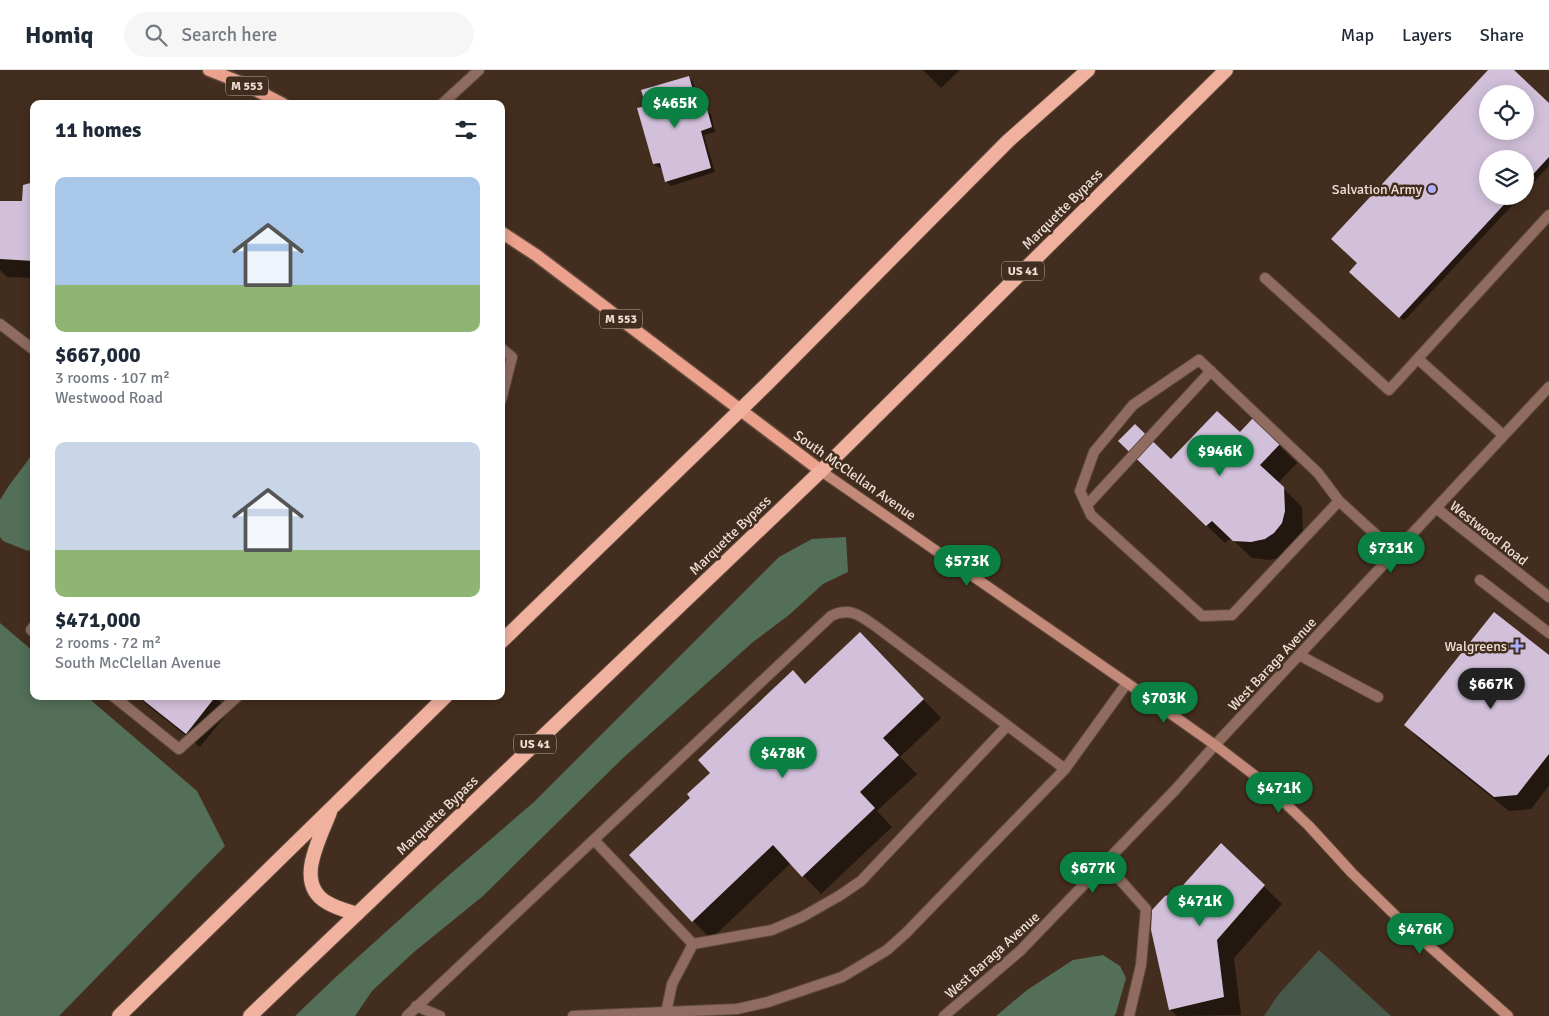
<!DOCTYPE html>
<meta charset="utf-8">
<style>
body{margin:0;font-family:Signika,sans-serif;background:#f6f6f7;color:#1f2937;height:100vh;display:flex;flex-direction:column;font-size:19px;white-space:nowrap}
*{box-sizing:border-box;margin:0}
p{font-size:16px;color:#747a83}
.icon{flex:none;width:28px;height:28px;fill:none;stroke:currentColor;stroke-width:2;stroke-linecap:round;stroke-linejoin:round}
.map{position:relative;flex:1;overflow:hidden}
.sheet{position:absolute;left:30px;top:30px;width:475px;height:600px;display:flex;flex-direction:column;background:#fff;border-radius:10px;box-shadow:0 2px 12px #0003}
.sheet>*{flex:none}
.tools{position:absolute;left:1479px;top:15px;display:grid;gap:10px}
.tools a{display:grid;place-items:center;width:55px;height:55px;border-radius:50%;background:#fff;box-shadow:0 2px 12px #0003;font-size:25px}
.price{position:absolute;translate:-50% -42px;padding:0 11px;border-radius:18px;background:#0b8043;color:#fff;font-size:16px;line-height:32px;filter:drop-shadow(0 1px 2px #0008)}
.price::after{content:'';position:absolute;left:50%;top:30px;width:15px;height:11px;margin-left:-8px;background:inherit;clip-path:polygon(0 0,100% 0,50% 100%)}
.price.active{background:#222;color:#fff}
ul{padding:0;list-style:none}
li{display:grid;align-content:center;gap:10px;height:265px;padding:0 25px}
li span{display:grid;place-items:center;height:155px;border-radius:10px;color:#555}
li>.icon{margin-inline-start:auto}
span .icon{width:90px;height:90px;fill:#fffc;stroke-width:1}
li b{font-size:21px}
h2{display:flex;justify-content:space-between;align-items:center;height:60px;padding:0 25px;font-size:21px}
header{display:flex;align-items:center;gap:30px;box-sizing:border-box;height:70px;padding:0 25px;background:#fff;border-bottom:1px solid #e0e1e3}
header strong{font-size:24px}
nav{display:flex;gap:28px;margin-inline-start:auto;font-size:18px}
.search{width:350px;height:45px;background:#f6f6f7;display:flex;align-items:center;gap:12px;box-sizing:border-box;padding:0 18px;border-radius:28px;color:#747a83;font-size:19px}
.map>svg:first-child{display:block}
.green{fill:#47584a}
.forest{fill:#536f58}
.shadow{fill:#0007;fill-rule:evenodd}
.building{fill:#d2c0da;fill-rule:evenodd}
.lines{fill:none;stroke-linecap:round;stroke-linejoin:round}
.service-casing{stroke:#5f4a3c;stroke-width:12}
.minor-casing{stroke:#5f4a3c;stroke-width:12}
.tertiary-casing{stroke:#5f4a3c;stroke-width:12}
.secondary-casing{stroke:#5f4a3c;stroke-width:12}
.primary-casing{stroke:#5f4a3c;stroke-width:15}
.trunk-casing{stroke:#5f4a3c;stroke-width:16}
.service{stroke:#8f6b60;stroke-width:10}
.minor{stroke:#8f6b60;stroke-width:10}
.tertiary{stroke:#8f6b60;stroke-width:10}
.secondary{stroke:#c38979;stroke-width:10}
.primary{stroke:#eba18c;stroke-width:12}
.trunk{stroke:#f1b19f;stroke-width:14}
.poi-dot{fill:#abaffb;stroke:#432d1e;stroke-width:2}
.labels{text-anchor:middle;stroke-width:5;stroke-linejoin:round;paint-order:stroke}
.shield{fill:#432d1e;stroke:#bbaaa0;stroke-width:1}
.shield-label{font-size:12px;font-weight:bold;fill:#efe0d7}
.poi-label{font-size:14px;fill:#efe0d7;stroke:#432d1e;text-anchor:end}
.street-label{font-size:14px;fill:#efe0d7;stroke:#432d1e}
</style>
<header>
<strong>Homiq</strong>
<div class="search"><svg class="icon" aria-label="search" viewBox="0 0 24 24"><circle cx="10" cy="10" r="6"/><path d="M15 15l6 6"/></svg>Search here</div>
<nav><a>Map</a><a>Layers</a><a>Share</a></nav>
</header>
<div class="map">
<svg width="1549" height="946" viewBox="0 0 1549 946">
<rect width="100%" height="100%" fill="#432d1e"/>
<path class="green" d="M1319,880l72,66h-127l14,-21z"/>
<path class="forest" d="M34,382v94l-6,5 -25,-10 -3,-4v-37l8,-13z
M846,467l2,35 -25,12 -34,31 -36,27 -130,116 -140,138 -69,56 -42,39 -17,25h-60l43,-41 110,-99 86,-74 245,-245 33,-18z
M0,553l34,29v44h52l111,95 28,55 -166,170h-59z
M1103,885l17,11 6,12 -10,35 -2,3h-118l31,-26 46,-30z"/>
<path class="shadow" d="M923,0h37l-19,18z
M1490,0h22l37,34v62l-24,25v-32h-37v37h33l-117,125 -54,-50 8,-8zM1488,24h37v37h-37z
M688,7l5,5 8,29 5,-1 5,4 4,18 -11,3 11,37 -44,14 -5,-5 -4,-14 -3,1 -5,-4 -15,-55 9,-2z
M34,113v95l-27,-1 -7,-7v-68l23,1z
M1253,350l44,43 -19,20 24,24 1,23 -4,12 -16,15 -13,3 -18,-2 -21,-20 -6,5 -88,-83 34,1 69,-27z
M878,582l63,66 -41,39 17,17 -40,37 15,16 -71,67 -30,-31 -80,76 -18,-18 -1,-123 114,-113z
M1549,587v129l-18,23 -22,2 -90,-72 -13,-14z
M136,626h78l15,15 -29,36z
M1222,775l60,59 -48,54 7,57 -64,1 -7,-7z"/>
<path class="building" d="M1488,0h26l35,33v54l-24,26v-24h-37v37h24l-113,122 -50,-46 8,-9 -26,-24zM1488,24h37v37h-37z
M689,6l10,35 8,-2 5,18 -11,4 10,37 -46,14 -5,-19 -7,1 -16,-56 9,-2 -5,-16z
M34,112v79l-34,-2v-58h22l1,-16z
M1217,341l23,21 13,-14 27,26 -20,21 24,22 1,24 -3,12 -8,10 -9,6 -14,3 -18,-1 -21,-20 -6,5 -88,-85 17,-17 36,35z
M1494,542l55,43v99l-32,41 -23,2 -90,-72z
M860,562l64,67 -41,39 16,17 -39,37 15,16 -73,69 -29,-32 -81,77 -63,-67 61,-57 -3,-4 23,-21 -12,-13 95,-90 12,14z
M138,626h78l-30,38z
M1221,773l44,42 -48,55 7,57 -55,13 -18,-80 1,-20 13,-14 11,-3z"/>
<g class="lines">
<defs>
<path id="service" d="M1265,208l124,112 160,-175
M0,254l34,26
M501,278l11,9 -11,43
M1418,289l85,76
M1339,431l-107,114 -30,1 -111,-101 -11,-24 14,-39 39,-47 66,-45 119,113 21,28 56,51
M1087,435l124,-134
M1480,510l69,53
M34,556l-3,4 3,2
M1299,585l79,42
M113,626l66,53 59,-53
M594,770l99,104 79,-14 30,-13 37,-21 22,-15 146,-155
M1105,793l41,46 -5,56 -12,51
M416,936l24,10
M666,943l6,-29 21,-40
M407,946l424,-400c20,-10 31,1 47,12l187,141
M573,946l164,-7 31,-7 74,-25 45,-27 19,-17 159,-164 62,-86"/>
<path id="minor" d="M442,34l37,-34
M1436,438l113,89
M1215,675l334,-358"/>
<path id="tertiary" d="M944,946l76,-65 156,-162 39,-44"/>
<path id="secondary" d="M821,401l306,212 88,62 47,36 47,45 43,47 48,47 108,96"/>
<path id="primary" d="M209,0l33,13 41,21
M501,162l35,23 285,216"/>
<path id="trunk" d="M501,572l267,-259 240,-242 80,-71
M330,742c-10,27 -37,72 -2,91 8,5 20,8 29,11
M119,946l327,-320
M250,946l571,-545 405,-401"/>
</defs>
<use href="#service" class="service-casing"/>
<use href="#minor" class="minor-casing"/>
<use href="#tertiary" class="tertiary-casing"/>
<use href="#secondary" class="secondary-casing"/>
<use href="#primary" class="primary-casing"/>
<use href="#trunk" class="trunk-casing"/>
<use href="#service" class="service"/>
<use href="#minor" class="minor"/>
<use href="#tertiary" class="tertiary"/>
<use href="#secondary" class="secondary"/>
<use href="#primary" class="primary"/>
<use href="#trunk" class="trunk"/>
</g>
<g class="poi-dot">
<circle cx="1432" cy="119" r="5"/>
<path d="M1514.5 568.5h5v5h5v5h-5v5h-5v-5h-5v-5h5z"/>
</g>
<g class="labels">
<g class="shield">
<rect x="226" y="6.5" width="42" height="19" rx="4"/>
<rect x="1002" y="191.5" width="42" height="19" rx="4"/>
<rect x="600" y="239.5" width="42" height="19" rx="4"/>
<rect x="514" y="664.5" width="42" height="19" rx="4"/>
</g>
<g class="shield-label">
<text x="247" y="20">M 553</text>
<text x="1023" y="205">US 41</text>
<text x="621" y="253">M 553</text>
<text x="535" y="678">US 41</text>
</g>
<g class="poi-label">
<text x="1422" y="124">Salvation Army</text>
<text x="1507" y="581">Walgreens</text>
</g>
<g class="street-label">
<text transform="translate(1062 139) rotate(-45)" y="5">Marquette Bypass</text>
<text transform="translate(855 405) rotate(35)" y="5">South McClellan Avenue</text>
<text transform="translate(1489 463) rotate(38)" y="5">Westwood Road</text>
<text transform="translate(730 465) rotate(-44)" y="5">Marquette Bypass</text>
<text transform="translate(1272 594) rotate(-47)" y="5">West Baraga Avenue</text>
<text transform="translate(437 745) rotate(-44)" y="5">Marquette Bypass</text>
<text transform="translate(992 885) rotate(-42)" y="5">West Baraga Avenue</text>
</g>
</g>
</svg>
<div class="tools">
<a><svg class="icon" aria-label="locate" viewBox="0 0 24 24"><circle cx="12" cy="12" r="6"/><path d="M12 2v4M12 18v4M2 12h4M18 12h4"/></svg></a>
<a><svg class="icon" aria-label="layers" viewBox="0 0 24 24"><path d="M12 4l9 5-9 5-9-5zM3 14l9 5 9-5"/></svg></a>
</div>
<b class="price" style="left:675px;top:59px">$465K</b>
<b class="price" style="left:1220px;top:407px">$946K</b>
<b class="price" style="left:1391px;top:504px">$731K</b>
<b class="price" style="left:967px;top:517px">$573K</b>
<b class="price active" style="left:1491px;top:640px">$667K</b>
<b class="price" style="left:1164px;top:654px">$703K</b>
<b class="price" style="left:783px;top:709px">$478K</b>
<b class="price" style="left:1279px;top:744px">$471K</b>
<b class="price" style="left:1093px;top:824px">$677K</b>
<b class="price" style="left:1200px;top:857px">$471K</b>
<b class="price" style="left:1420px;top:885px">$476K</b>
<section class="sheet">
<h2>11 homes<svg class="icon" aria-label="filters" viewBox="0 0 24 24"><path d="M4 7h16M4 17h16"/><circle cx="9" cy="7" r="2"/><circle cx="15" cy="17" r="2"/></svg></h2>
<ul>
<li><span style="background:linear-gradient(#a9c7e8 70%,#8fb573 0)"><svg class="icon" aria-label="home" viewBox="0 0 24 24"><path d="M3 11l9-7 9 7M6 9v11h12V9"/></svg></span><div><b>$667,000</b><p>3 rooms · 107 m²</p><p>Westwood Road</p></div></li>
<li><span style="background:linear-gradient(#c9d6e8 70%,#8fb573 0)"><svg class="icon" aria-label="home" viewBox="0 0 24 24"><path d="M3 11l9-7 9 7M6 9v11h12V9"/></svg></span><div><b>$471,000</b><p>2 rooms · 72 m²</p><p>South McClellan Avenue</p></div></li>
</ul>
</section>
</div>
